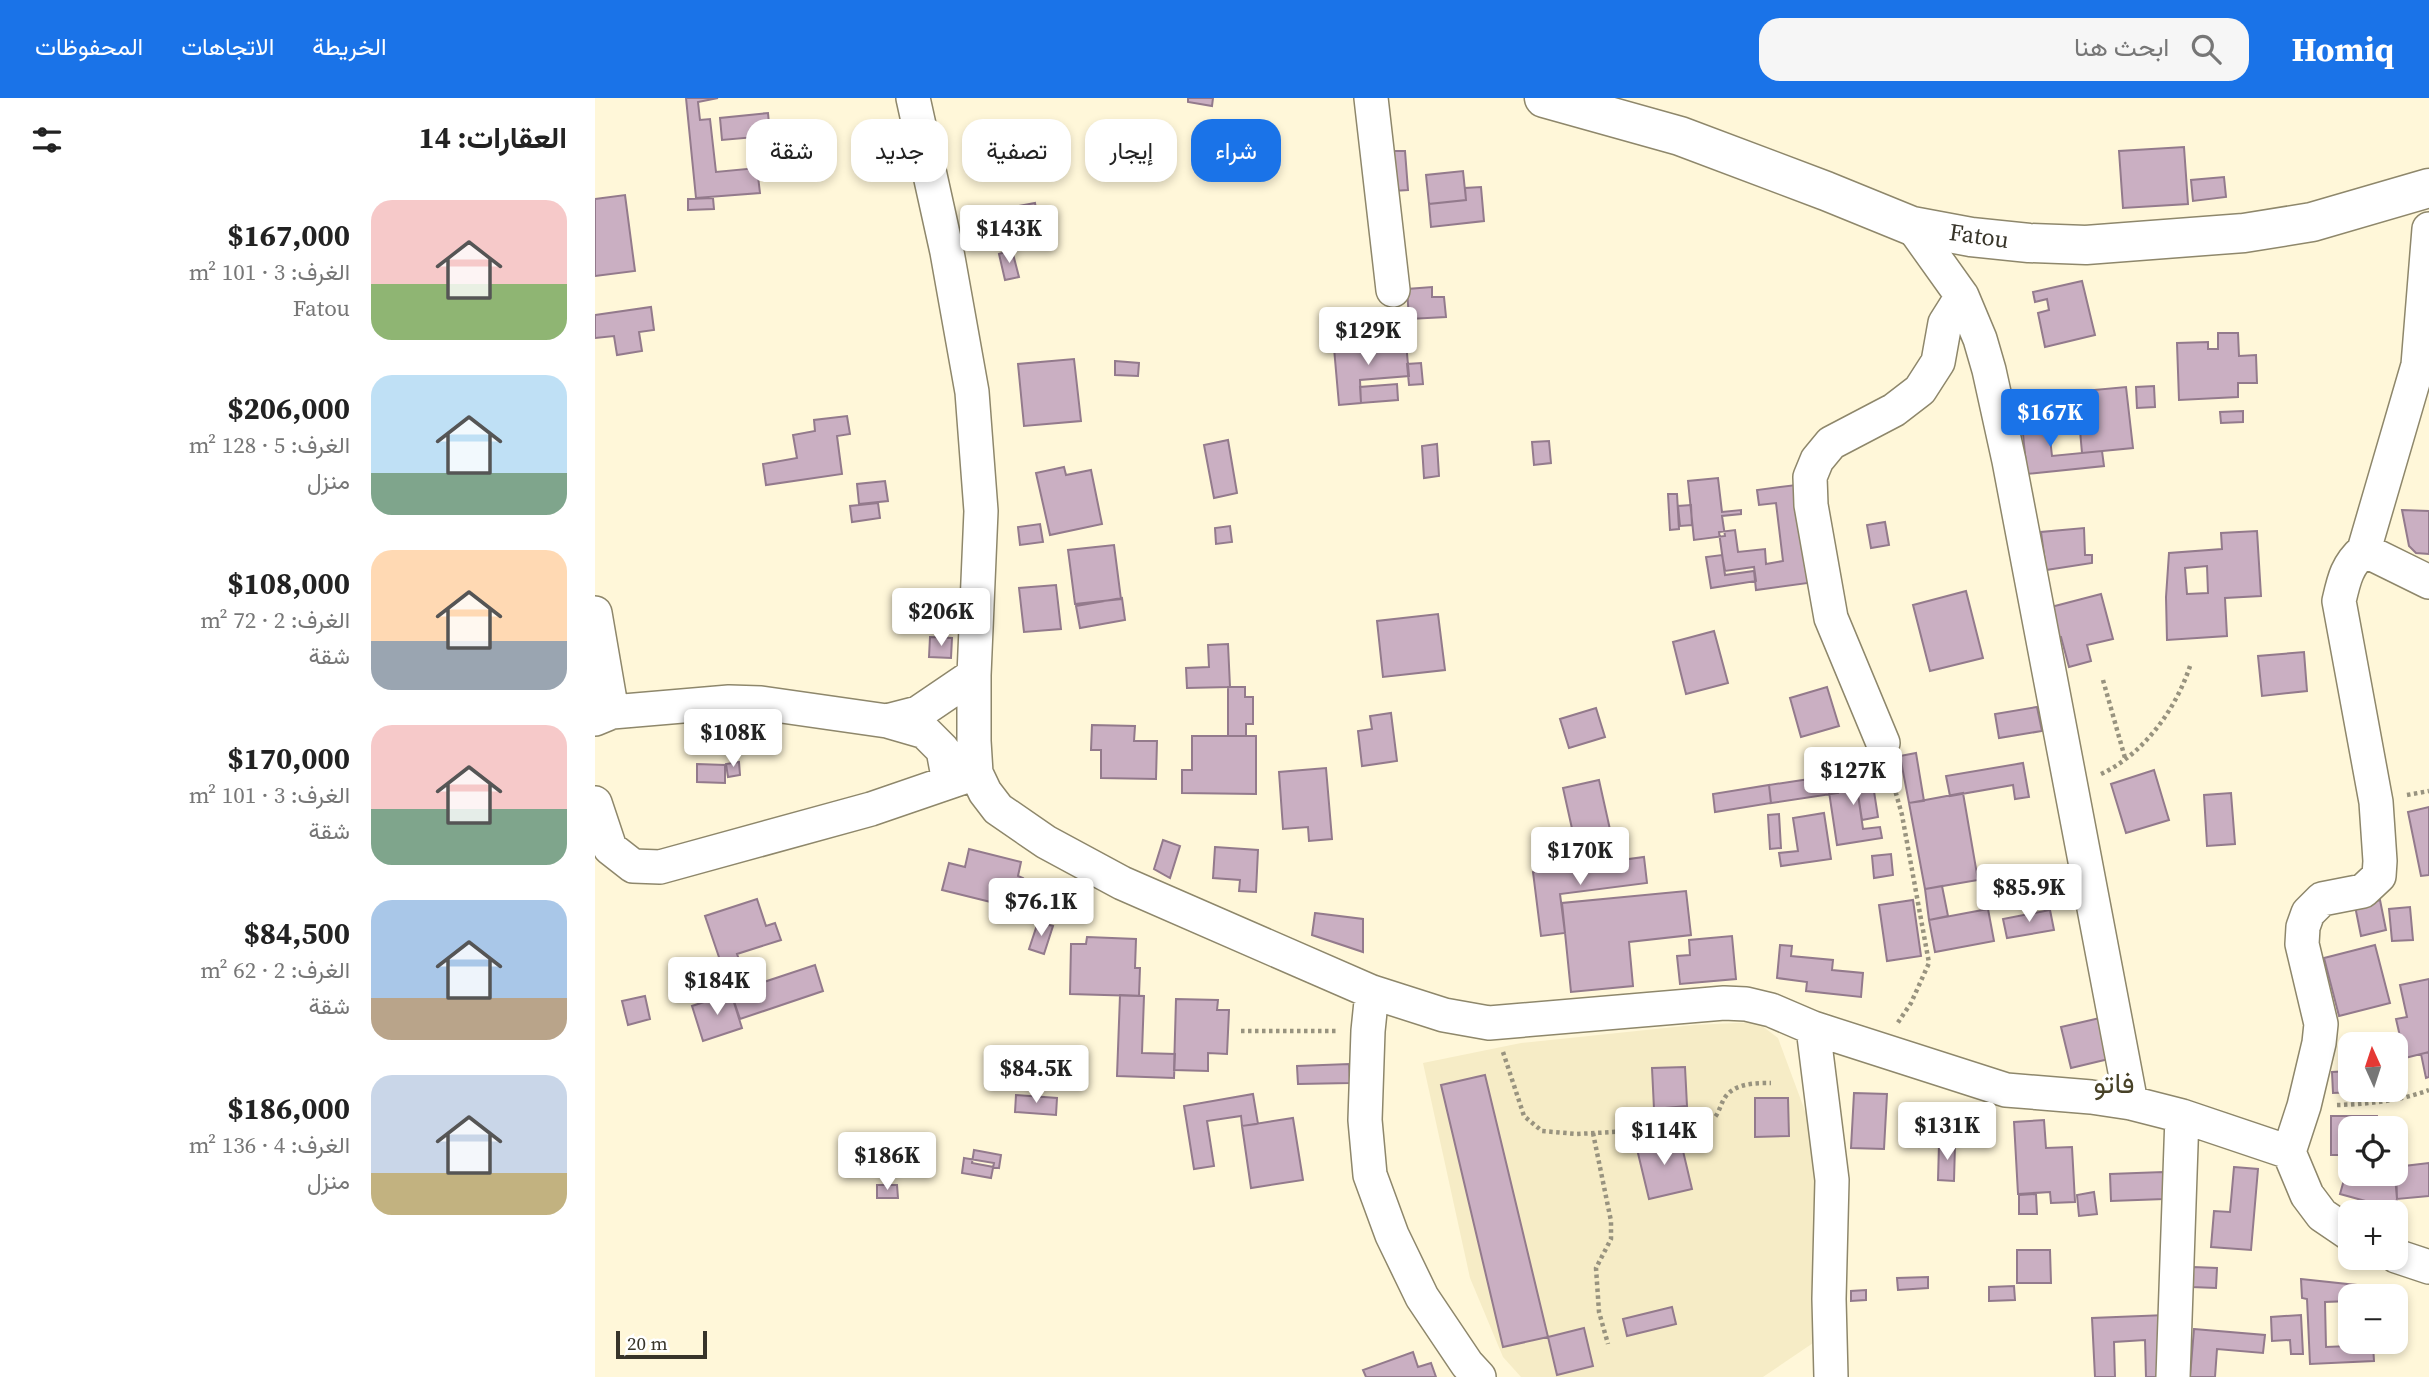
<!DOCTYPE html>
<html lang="ar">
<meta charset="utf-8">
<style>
body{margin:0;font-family:"Source Serif 4",Vazirmatn,serif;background:#f6f6f6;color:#222;direction:rtl;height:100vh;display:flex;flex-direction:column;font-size:26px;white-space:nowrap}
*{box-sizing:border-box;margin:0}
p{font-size:23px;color:#767676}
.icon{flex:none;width:38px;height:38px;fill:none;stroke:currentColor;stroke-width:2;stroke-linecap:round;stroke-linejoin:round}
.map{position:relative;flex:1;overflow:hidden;direction:ltr}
.drawer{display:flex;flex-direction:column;background:#fff;width:595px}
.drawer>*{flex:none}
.guide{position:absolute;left:21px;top:21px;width:665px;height:63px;direction:rtl;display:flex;gap:14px}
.needle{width:46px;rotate:357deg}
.controls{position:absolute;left:1743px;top:934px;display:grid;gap:14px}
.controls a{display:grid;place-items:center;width:70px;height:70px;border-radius:14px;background:#fff;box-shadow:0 4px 10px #0003;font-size:35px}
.scale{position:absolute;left:21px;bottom:18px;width:91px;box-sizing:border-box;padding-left:7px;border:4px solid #373429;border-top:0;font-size:19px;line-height:24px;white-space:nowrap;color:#373429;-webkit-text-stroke:5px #fff;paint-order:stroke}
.price{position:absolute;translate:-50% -60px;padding:0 16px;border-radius:7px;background:#fff;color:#222;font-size:23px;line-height:46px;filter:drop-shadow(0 2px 4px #0008)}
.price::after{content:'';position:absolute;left:50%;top:42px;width:21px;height:16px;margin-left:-10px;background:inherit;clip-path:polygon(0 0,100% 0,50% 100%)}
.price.current{background:#1a73e8;color:#fff}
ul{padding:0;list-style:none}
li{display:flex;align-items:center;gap:21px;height:175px;padding:0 28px}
li span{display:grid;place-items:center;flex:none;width:196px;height:140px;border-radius:21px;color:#555}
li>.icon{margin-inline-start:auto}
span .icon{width:84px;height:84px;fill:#fffc;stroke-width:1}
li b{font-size:30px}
h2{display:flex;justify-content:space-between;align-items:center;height:84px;padding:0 28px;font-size:30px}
.tag{padding:0 24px;border-radius:21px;background:#fff;box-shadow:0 4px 10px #0003;font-size:24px;line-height:63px}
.tag.current{background:#1a73e8;color:#fff}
header{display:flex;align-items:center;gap:42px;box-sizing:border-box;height:98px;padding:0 35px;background:#1a73e8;color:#fff}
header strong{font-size:33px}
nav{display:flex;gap:38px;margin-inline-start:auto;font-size:24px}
.search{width:490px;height:63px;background:#f6f6f6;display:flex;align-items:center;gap:18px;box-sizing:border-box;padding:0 24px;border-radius:21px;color:#767676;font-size:26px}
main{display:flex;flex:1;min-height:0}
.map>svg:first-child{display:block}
.built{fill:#f6ecc6}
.building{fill:#caafc2;stroke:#937a8c;stroke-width:2;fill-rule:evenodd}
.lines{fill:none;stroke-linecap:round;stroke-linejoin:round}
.street-casing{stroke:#8e876b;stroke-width:36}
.secondary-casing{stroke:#8e876b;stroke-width:41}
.path{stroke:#98937f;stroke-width:4.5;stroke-dasharray:3.5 3.5;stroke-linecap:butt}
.street{stroke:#fff;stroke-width:33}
.secondary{stroke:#fff;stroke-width:38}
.labels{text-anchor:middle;stroke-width:6;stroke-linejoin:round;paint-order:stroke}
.street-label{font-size:24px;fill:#373429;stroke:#fff}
.quarter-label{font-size:28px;fill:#474127;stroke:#fff}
</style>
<header>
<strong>Homiq</strong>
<div class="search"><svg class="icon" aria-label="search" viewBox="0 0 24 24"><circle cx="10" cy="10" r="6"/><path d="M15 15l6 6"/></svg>ابحث هنا</div>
<nav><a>الخريطة</a><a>الاتجاهات</a><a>المحفوظات</a></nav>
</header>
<main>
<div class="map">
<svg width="1834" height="1279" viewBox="0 0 1834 1279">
<rect width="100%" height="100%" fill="#fff7d9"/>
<path class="built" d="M1162,924l21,16 48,130 -4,169 -59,40h-242l-18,-20 -33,-79 -47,-215 98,-20 173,-18z"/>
<path class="building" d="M91,0h32l-20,4 2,18 10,-1 6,53 41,-4 3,25 -64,5z
M593,0h25l-1,8 -24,-4z
M173,15l5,54 -16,1 -2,-31 -33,3 -2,-22z
M1589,49l4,57 -65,4 -4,-57z
M795,53h15l3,39 -15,1z
M868,73l3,29 -37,4 -3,-29z
M1629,79l2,20 -33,4 -2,-21z
M886,89l3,34 -53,6 -2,-23 37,-4 -1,-12z
M30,97l10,76 -40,5v-77z
M118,100l1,11 -26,1v-11z
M440,105l6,33 -49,8 -6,-32z
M417,152l7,27 -14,3 -6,-26z
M1487,183l13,54 -50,12 -7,-34 11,-3 -2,-11 -12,3 -2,-10z
M837,189v10h12l2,20 -37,2 -2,-30z
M56,209l3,23 -15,2 3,19 -25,4 -3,-19 -19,2v-23z
M1623,235h20l1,23 17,-1 1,28h-19v14l-59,3 -2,-57 31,-1v7h10z
M811,244l3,34 -49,4 1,23 -22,2 -5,-57z
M479,261l7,62 -57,5 -6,-62z
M520,263l24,2 -1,13 -23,-1z
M826,265l2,21 -14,1 -2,-21z
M802,286l1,16 -37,3 -1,-16z
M1559,288l1,21 -18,1 -1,-21z
M1531,289l7,61 -51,5 -4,-45 -57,6 -1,-17z
M1452,313l5,45 50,-5 2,15 -77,8 -6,-60z
M1648,313v11l-22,1 -1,-11z
M252,318l3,18 -13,2 5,38 -76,11 -3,-21 34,-6 -4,-23 22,-4 -1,-11z
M633,342l9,53 -23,5 -10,-53z
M954,343l2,22 -17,2 -2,-23z
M842,346l2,32 -15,2 -2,-32z
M469,369l2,8 25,-5 11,54 -52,11 -14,-62z
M1123,380l4,34 19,-2v4l-19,2 3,20 -31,4 -6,-59z
M290,383l3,20 -29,3 -2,-20z
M1201,387l12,98 -52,7 -2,-19 -29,4 -6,-43 16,-2 3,22 27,-3 1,15 17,-3 -7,-58 -17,2 -2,-15z
M1073,396h9l2,35 -9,1z
M283,405l2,15 -28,4 -2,-16z
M1096,407l1,20 -12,1 -2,-20z
M1807,412l27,1v43l-13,-1 -7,-7z
M1290,424l4,23 -18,3 -4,-23z
M445,426l3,18 -23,3 -2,-18z
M635,428l2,16 -16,2 -1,-16z
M1489,430l1,27h7v8l-46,7 -5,-38z
M1662,433l4,65 -36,2 2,38 -60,4 -1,-43 3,-44 53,-4 -1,-16zM1612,468l1,27 -21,1 -2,-26z
M519,447l7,54 -46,5 -7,-54z
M1127,457l3,16 29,-4 2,14 -45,7 -5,-31z
M461,487l5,44 -37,3 -5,-44z
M1371,493l17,67 -53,13 -17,-66z
M1506,496l12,45 -26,6 4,16 -22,6 -8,-30h-3l-7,-30z
M527,500l3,22 -45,8 -4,-22z
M843,516l7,56 -62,7 -6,-56z
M1119,533l14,52 -42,11 -13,-52z
M335,539l22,1 -1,20 -22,-1z
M633,546l2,43 -43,1 -1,-20 23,-1 -1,-22z
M1709,554l3,39 -45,5 -4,-40z
M633,589h17v10h8v27h-7v12h-18z
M1232,589l12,39 -38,11 -11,-39z
M1442,609l5,24 -43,7 -4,-24z
M1001,610l9,29 -36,11 -9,-29z
M796,615l6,48 -35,5 -4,-35 14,-2 -2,-13z
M497,627l43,1 -1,15h23l-1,38 -55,-1v-28h-10z
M597,638h64v58l-74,-1v-23h10z
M1321,655l8,48 -15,2 -9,-47z
M144,664l1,13 -12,2 -2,-13z
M1428,665l6,34 -14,2 -2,-14 -63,11 -4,-20z
M102,666l28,1v18l-28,-1z
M1287,669l2,17 -27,4 6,41 17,-2 2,11 -45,7 -8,-53 12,-1 -2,-17z
M731,670l6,71 -23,2 -1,-14 -25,2 -4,-57z
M1559,672l15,50 -43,13 -15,-49z
M1241,677l2,18 -67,10 -2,-18z
M1004,682l12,54 -36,8 -12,-54z
M1174,687l2,18 -56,9 -2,-18z
M1278,687l5,32 -16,3 -5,-32z
M1368,695l15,87 -53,9 -16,-86z
M1636,695l4,51 -28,2 -3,-51z
M1834,709v68l-8,1 -13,-64z
M1229,715l7,46 -50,7 -2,-13 19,-2 -5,-33z
M1184,716l2,34 -11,1 -2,-34z
M568,742l17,6 -10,32 -16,-9z
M620,749l43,3 -2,42 -17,-1 1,-11 -27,-2z
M374,751l52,13 -3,14 5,2 -8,30 -73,-18 7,-27 16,4z
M1296,756l2,21 -19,3 -2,-22z
M1049,759l3,26 -87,11 5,39 -24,3 -8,-64z
M1347,788l6,30 -19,4 -4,-31z
M1091,793l5,44 -62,7 4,44 -62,6 -9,-89z
M162,801l9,27 9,-3 6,17 -44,14 12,33 66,-22 8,26 -83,28 -35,-103z
M1318,802l8,56 -34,5 -8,-56z
M1785,802l6,30 -25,6 -6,-30z
M1815,809l3,33 -21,1 -3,-32z
M1393,811l6,32 -59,11 -6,-32z
M1455,812l4,20 -47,8 -4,-19z
M720,815l48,6v33l-51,-17z
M443,824l15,4 -9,28 -15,-5z
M1137,838l4,43 -56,5 -3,-28 13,-1 -1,-15z
M492,839l49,2 -1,29h5l-1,28 -69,-2 1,-50h15z
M1185,847l12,1 -1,10 42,4 -1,10 31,3 -2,24 -55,-6 1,-9 -30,-4z
M1780,847l15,58 -51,13 -15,-58z
M1834,881v73l-24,6 -9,-39 11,-2 -7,-32z
M136,895l11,35 -39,13 -11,-35z
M525,897l24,1 -2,57 33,1 -1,24 -57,-2z
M50,898l5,23 -22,6 -6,-24z
M581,901l42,1 -1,10h12l-2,44 -19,-1v18l-34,-1z
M1509,919l9,41 -42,10 -10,-41z
M1834,954v25l-3,1 -5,-24z
M754,966l1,19 -52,1 -1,-18z
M1090,969l2,39 -33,3 -2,-41z
M1755,973v19l28,1 -45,2 -1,-21z
M890,977l63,262 -45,10 -62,-262z
M1259,995l33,1 -3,55 -33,-1z
M658,996l5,30 -16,2 -1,-10 -34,5 7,45 -20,3 -10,-63z
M421,997l41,3 -1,17 -41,-3z
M1160,1000h33l1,38 -34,1z
M1736,1018h46v11l14,2h-41v26h-19z
M698,1020l10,62 -52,8 -9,-62z
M1449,1022l2,28 26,-1 3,55 -24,1 -1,-11 -32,2 -4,-72z
M1084,1036l13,55 -43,10 -13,-54z
M1344,1046l16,1 -1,36 -16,-1z
M379,1052l27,5 -2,13 -27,-5z
M369,1060l30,5 -3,15 -29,-5z
M1754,1064l1,12h38l7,2 2,23 -5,14h-26l3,-11 -29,-8z
M1834,1065v33l-32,3 -1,-32z
M1639,1069l24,2 -7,81 -40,-3 3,-36 16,1z
M1568,1074l1,27 -53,2 -1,-27z
M282,1087h20l1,13h-21z
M1499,1094l3,22 -18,2 -2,-21z
M1441,1096l1,20h-18v-19z
M1422,1152h33l1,33h-34z
M1598,1169l24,1 -1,20 -24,-1z
M1333,1179v11l-30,2 -1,-12z
M1706,1181l74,8 1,10h-26v4l-25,1 1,45 47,-2 1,16 -64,3 -3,-65 -5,-1z
M1419,1188l1,14 -26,1v-14z
M1271,1192v10l-15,1v-10z
M1077,1209l4,17 -49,12 -4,-17z
M1571,1217l-1,62h-19l-1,-37 -31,2 1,35h-20l-3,-59z
M1706,1217l2,39h-12l-1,-14 -18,1 -1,-24z
M989,1230l9,38 -36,9 -9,-38z
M1599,1231l71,6 -2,18 -46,-4 -2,28h-25z
M818,1254l5,15 13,-4 5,14h-70l-3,-7z"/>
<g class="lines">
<defs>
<path id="street" d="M318,0l34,154 25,140 9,119 -7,164v66l2,32 9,19 13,17 48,33 76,41 250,109 72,23 45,8 235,-20 22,1 25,6 42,18 193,62 85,7 40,6 51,13 107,36
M776,0l22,192
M1367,198l18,43 9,31 20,91 122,642
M1769,452l65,32
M0,515l17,99 -17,7
M17,614l117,-10 32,1 126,18 31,-8 56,-38
M292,623l38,11 18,18 6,32
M1288,645l-52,-125 -20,-113 -1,-28 7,-17 14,-17 63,-33 26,-20 18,-28 7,-39 17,-27 -50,-70
M0,705l15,45 23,18 27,1 211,-58 105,-36
M777,894l-4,39 -3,89 5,55 22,60 30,62 45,67 12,13
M1218,930l19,152 -3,119 2,78
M1755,1136l-28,-19 -15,-20 -18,-43 15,-46 15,-63 2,-19 -19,-80 1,-17 5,-14 14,-14 41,-8 16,-15 1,-15 -4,-59 -37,-201c5,-22 8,-36 25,-51l54,-185 11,-136
M1801,1158l33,11
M1578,1279l9,-261"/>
<path id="secondary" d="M949,0l136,38 146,55 86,35 59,11 58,6 57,2 158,-12 68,-11 117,-34"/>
</defs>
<use href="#street" class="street-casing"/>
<use href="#secondary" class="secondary-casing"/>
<path class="path" d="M1508,582l22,78
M1295,674l12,43 27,148 -18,40 -14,21
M1506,676c43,-20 76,-66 90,-111
M1812,697l22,-4
M646,933h97
M908,954l21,64 18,15 35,3 54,-3 45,-5 39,-9c5,-6 6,-15 11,-21 10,-13 31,-13 45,-13
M1742,1007c31,-1 63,-4 92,-15
M998,1035l18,88v18l-15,29 3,44 9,32"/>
<use href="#street" class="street"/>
<use href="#secondary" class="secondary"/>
</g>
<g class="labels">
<g class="street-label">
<text transform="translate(1384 138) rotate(8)" y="8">Fatou</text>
</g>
<g class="quarter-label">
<text x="1519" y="995">فاتو</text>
</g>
</g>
</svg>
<div class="controls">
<a><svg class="needle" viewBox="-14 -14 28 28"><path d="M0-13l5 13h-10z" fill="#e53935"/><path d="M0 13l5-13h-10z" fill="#767676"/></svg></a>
<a><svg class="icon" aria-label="locate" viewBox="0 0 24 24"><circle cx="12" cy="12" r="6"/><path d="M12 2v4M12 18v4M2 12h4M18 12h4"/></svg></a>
<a>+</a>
<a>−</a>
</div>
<div class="scale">20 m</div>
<b class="price" style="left:414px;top:167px">$143K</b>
<b class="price" style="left:773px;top:269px">$129K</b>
<b class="price current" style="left:1455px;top:351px">$167K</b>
<b class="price" style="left:346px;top:550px">$206K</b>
<b class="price" style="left:138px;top:671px">$108K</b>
<b class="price" style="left:1258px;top:709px">$127K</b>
<b class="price" style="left:985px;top:789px">$170K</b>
<b class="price" style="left:1434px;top:826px">$85.9K</b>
<b class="price" style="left:446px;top:840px">$76.1K</b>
<b class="price" style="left:122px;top:919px">$184K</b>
<b class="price" style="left:441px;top:1007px">$84.5K</b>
<b class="price" style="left:1352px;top:1064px">$131K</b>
<b class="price" style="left:1069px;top:1069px">$114K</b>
<b class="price" style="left:292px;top:1094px">$186K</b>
<div class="guide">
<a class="tag current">شراء</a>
<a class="tag">إيجار</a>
<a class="tag">تصفية</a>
<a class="tag">جديد</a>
<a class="tag">شقة</a>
</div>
</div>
<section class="drawer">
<h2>العقارات: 14<svg class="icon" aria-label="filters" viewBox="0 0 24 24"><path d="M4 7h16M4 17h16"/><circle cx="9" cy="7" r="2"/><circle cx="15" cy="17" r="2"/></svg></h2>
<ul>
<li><span style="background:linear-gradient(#f6c9c9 60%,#8fb573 0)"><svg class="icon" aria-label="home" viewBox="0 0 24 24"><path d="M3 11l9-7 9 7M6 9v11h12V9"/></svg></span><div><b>$167,000</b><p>الغرف: 3 · 101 m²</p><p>Fatou</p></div></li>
<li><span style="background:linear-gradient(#bfe0f5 70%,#7fa58c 0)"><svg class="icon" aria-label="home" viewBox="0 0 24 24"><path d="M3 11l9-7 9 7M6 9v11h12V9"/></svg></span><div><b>$206,000</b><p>الغرف: 5 · 128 m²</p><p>منزل</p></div></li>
<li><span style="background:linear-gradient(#ffd9b3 65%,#9aa5b1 0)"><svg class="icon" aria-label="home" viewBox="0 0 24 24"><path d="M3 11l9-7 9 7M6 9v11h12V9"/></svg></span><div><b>$108,000</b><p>الغرف: 2 · 72 m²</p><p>شقة</p></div></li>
<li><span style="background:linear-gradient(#f6c9c9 60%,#7fa58c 0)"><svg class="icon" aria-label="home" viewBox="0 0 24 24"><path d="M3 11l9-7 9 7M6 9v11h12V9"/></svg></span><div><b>$170,000</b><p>الغرف: 3 · 101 m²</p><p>شقة</p></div></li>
<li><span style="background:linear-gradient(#a9c7e8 70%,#b9a48a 0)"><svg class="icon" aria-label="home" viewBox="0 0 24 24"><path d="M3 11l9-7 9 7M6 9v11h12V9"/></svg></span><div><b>$84,500</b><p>الغرف: 2 · 62 m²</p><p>شقة</p></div></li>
<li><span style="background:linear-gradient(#c9d6e8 70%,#c2b280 0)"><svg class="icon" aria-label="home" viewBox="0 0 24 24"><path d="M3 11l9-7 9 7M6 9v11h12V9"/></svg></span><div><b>$186,000</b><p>الغرف: 4 · 136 m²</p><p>منزل</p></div></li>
</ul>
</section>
</main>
